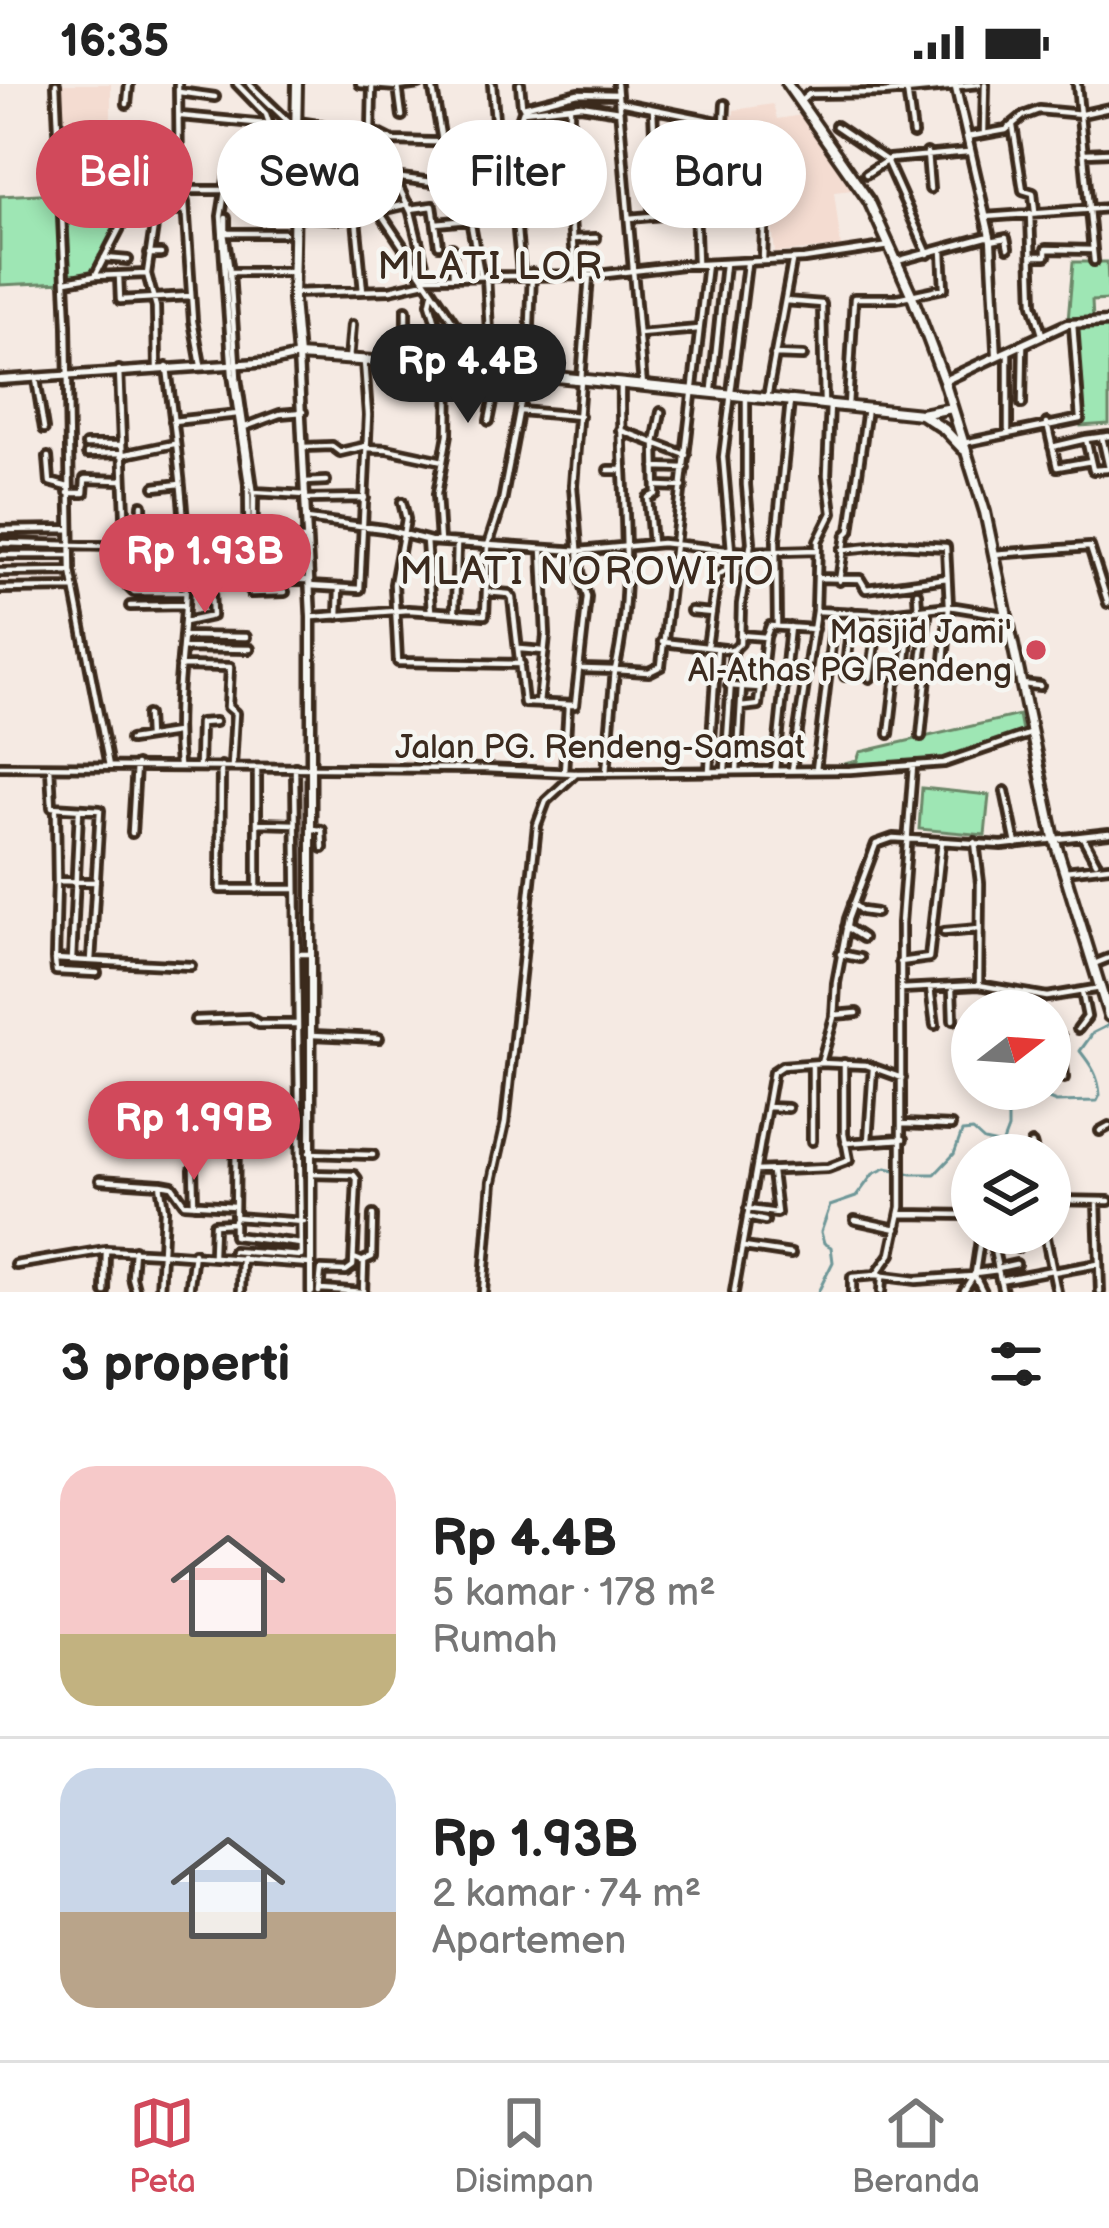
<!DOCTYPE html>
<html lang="id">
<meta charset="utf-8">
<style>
body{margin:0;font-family:"Balsamiq Sans",sans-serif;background:#f2f2f2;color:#222;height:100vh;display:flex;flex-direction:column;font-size:45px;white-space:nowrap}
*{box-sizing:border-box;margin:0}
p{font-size:39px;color:#767676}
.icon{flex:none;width:66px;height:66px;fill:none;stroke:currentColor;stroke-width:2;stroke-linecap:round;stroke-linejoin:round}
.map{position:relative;height:1208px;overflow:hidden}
.side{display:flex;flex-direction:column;background:#fff;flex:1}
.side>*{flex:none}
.top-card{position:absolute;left:36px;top:36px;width:1038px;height:108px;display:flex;gap:24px}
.needle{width:78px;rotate:73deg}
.controls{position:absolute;left:951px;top:906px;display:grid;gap:24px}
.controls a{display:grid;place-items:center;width:120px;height:120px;border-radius:50%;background:#fff;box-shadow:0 6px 18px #0003;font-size:60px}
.price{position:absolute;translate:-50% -102px;padding:0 27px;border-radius:42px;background:#d1495b;color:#fff;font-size:39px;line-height:78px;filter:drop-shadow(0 3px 6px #0008)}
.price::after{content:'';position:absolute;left:50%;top:72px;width:36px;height:27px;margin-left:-18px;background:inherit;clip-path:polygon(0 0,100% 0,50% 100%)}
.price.selected{background:#222;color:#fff}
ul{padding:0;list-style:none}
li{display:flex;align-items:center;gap:36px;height:300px;padding:0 60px}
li+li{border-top:3px solid #e0e0e0}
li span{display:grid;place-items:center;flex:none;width:336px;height:240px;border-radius:36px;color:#555}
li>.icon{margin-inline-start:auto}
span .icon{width:144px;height:144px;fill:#fffc;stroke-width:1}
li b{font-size:51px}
h2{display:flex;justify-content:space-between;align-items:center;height:144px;padding:0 60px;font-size:51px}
.pill{padding:0 42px;border-radius:54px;background:#fff;box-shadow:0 6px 18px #0003;font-size:42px;line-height:108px}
.pill.selected{background:#d1495b;color:#fff}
.status{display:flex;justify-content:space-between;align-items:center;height:84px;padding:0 60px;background:#fff;direction:ltr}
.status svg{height:33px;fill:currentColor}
.menu{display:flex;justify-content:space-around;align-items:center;height:168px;border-top:3px solid #e0e0e0;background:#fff;font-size:33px;color:#767676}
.menu a{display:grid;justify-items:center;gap:6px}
.menu .selected{color:#d1495b}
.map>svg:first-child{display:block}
.built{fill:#f4dcd1}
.green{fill:#9ee6b4;stroke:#6c8869;stroke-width:3}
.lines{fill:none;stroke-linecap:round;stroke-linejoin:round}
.stream{stroke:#6e9798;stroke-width:3}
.minor-casing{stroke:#3b2a1e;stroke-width:14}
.tertiary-casing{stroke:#3b2a1e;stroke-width:15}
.secondary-casing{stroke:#3b2a1e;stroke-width:16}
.minor{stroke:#f6f6f2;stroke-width:4.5}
.tertiary{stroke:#f6f6f2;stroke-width:6}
.secondary{stroke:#f6f6f2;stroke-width:8}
.poi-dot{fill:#d1495b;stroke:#f6f6f2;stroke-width:4.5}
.labels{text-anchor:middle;stroke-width:9;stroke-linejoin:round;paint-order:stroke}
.poi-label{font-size:33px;fill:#3b2a1e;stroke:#f6f6f2;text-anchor:end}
.street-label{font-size:33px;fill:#3b2a1e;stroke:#f6f6f2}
.quarter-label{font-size:39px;letter-spacing:3px;fill:#3b2a1e;stroke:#f6f6f2}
</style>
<div class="status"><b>16:35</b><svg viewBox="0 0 49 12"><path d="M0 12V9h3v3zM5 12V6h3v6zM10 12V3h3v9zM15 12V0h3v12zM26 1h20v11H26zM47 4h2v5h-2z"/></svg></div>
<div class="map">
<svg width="1109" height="1208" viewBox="0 0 1109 1208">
<rect width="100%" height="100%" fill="#f5eae3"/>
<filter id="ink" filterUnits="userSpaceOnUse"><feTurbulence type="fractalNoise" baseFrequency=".00833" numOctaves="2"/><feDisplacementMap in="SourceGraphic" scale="24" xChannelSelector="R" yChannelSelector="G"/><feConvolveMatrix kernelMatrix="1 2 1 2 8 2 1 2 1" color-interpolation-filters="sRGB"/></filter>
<g filter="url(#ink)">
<path class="built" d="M61,0h50v34l-48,1z
M773,20l4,15 25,-4 50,75 -18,2 7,55 -66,6 -10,-92 -25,3 -5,-3 -7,-43 6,-4v-4z
M303,55l74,71 -31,8 -44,-2z"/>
<path class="green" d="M115,46l8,13 -1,74 -30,53 -21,7 -8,-144z
M59,109l5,89 -64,3v-89z
M1073,178h34l2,38 -17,1 1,19 -25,1z
M1109,241v99l-28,2 -6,-100z
M1019,631l4,21 -80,27 -104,7 1,-5 17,-4 3,-9z
M922,704l67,7 -4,40 -66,-6z"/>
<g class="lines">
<path class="stream" d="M242,0l49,46
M1024,1005l32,13 41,-1 3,-6c-1,-19 -9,-30 -20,-44l13,-18 16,-8
M818,1208l15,-30 -2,-15 -7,-4 -3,-11 9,-26 26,-9 17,-23 13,-6 26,6h23l19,-20 8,-22 11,-1 11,10 18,4 6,-16v-26l12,-14"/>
<defs>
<path id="minor" d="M56,0l11,241 4,246 38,195
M178,0l1,95 6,24 8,118 8,44
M237,0l29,30 4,12
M249,0l75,72
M360,0l38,3 21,-3
M432,0l10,57
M492,0l5,59 17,55 7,75
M520,0l2,21
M617,0l26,302
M1077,0l17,177
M398,2l4,30
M907,6l6,44
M179,8l36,5
M802,16l7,-6 75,-1 95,-9
M619,18l105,21 1,-19
M127,20l2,-20
M523,23l55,-14 40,1
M570,23l-1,84 6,84
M181,32l85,8 31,25
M692,34l5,144
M298,38l81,12 14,7 111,3 9,-4 10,-29 58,-6 38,6
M724,39l10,43h27l4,31 -2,64
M836,42l50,34 42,94
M1013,42l10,64 10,3 2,19
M58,44l58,-1 9,6 1,83 -31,60 -29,5
M273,45l-46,50 -6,37 11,158 16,110 1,105 2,4 34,-1
M371,48l1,-45
M984,48l1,-48
M967,53l39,-7 17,-14 16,-6 43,4 27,-6
M514,54l15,5
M657,63l36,-1
M449,64l5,34
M927,69l3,36
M1086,69l23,-1
M714,72l15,-2
M269,90h28
M866,90l23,-15 79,-7
M393,93l71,9 16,88
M348,94l31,33 75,112 49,45
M181,106h42
M410,125l23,-3 6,39
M161,127l24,-1
M1030,129l3,91 9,30
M653,131l-3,-29 6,-10 -3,-67
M296,132l47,3 65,-15
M126,133l16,2
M985,133l124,-9
M226,134v15h58
M629,134l67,-6
M356,135l7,72
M436,139l78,-7
M224,149l6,39
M573,155l23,-1
M991,157l15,-3 2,10
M452,164l1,27
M149,170h12
M1033,172h13v-7l47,1
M104,174l24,2
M897,177l93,-25
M291,188h-61l7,106 17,117 -1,84 56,1
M486,190l4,78
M95,192l52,-2
M119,192l1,24 70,-4
M427,193l171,-2 84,-10 122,-6 86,-13
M293,209l97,-3 35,-8 1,-9 -15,-61 -21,-43 -4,-29
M432,210l-2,9 8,27
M785,217l37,3 2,100
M406,226v53
M639,250l60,-5
M774,271l29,1
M349,276l3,-35
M167,283c8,68 18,136 19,204 1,66 -14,128 -7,194
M157,284l-1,-61 -9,-33 15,-103 16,-3
M119,286l9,216 6,6h51
M526,291l-24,127 -14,43 92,6 82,-8 83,9 72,-2
M528,291l4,-102
M36,295l8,50
M712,305l13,-125
M767,314l25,-136
M1022,320l1,-60
M848,322l6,-108h43l47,-10 -2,-37
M520,327l60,5
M173,337l65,-7
M489,337l10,-49
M1047,339l10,44 34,-6 -5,-22 23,-3
M245,343l35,-13 23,-2
M620,346l66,25
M1008,346v-78
M1102,353l7,31
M964,359l116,-24 -7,-95
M86,361h35
M304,363l28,-1 8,6 26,-6
M1052,363l34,-8
M366,364l21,1 56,12
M87,370l34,-1
M121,371l53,-11
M48,373l2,25 18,5
M1091,377l2,9 14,-1
M655,383l30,1
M608,386h12
M306,398l20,-1
M659,402l24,1
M155,403l25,-3
M254,408l52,3
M68,409h16l1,-14 36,1
M306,415l59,-1
M402,418l4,17 -12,65 4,78 123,2
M142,421v41
M307,435l77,10 46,12 58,4 -3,70 -77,-5 -94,7
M142,442h13
M0,446l70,-1
M184,454l123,1
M426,456l5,71
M440,458l-3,-48 11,-60 1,-65
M0,459l184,5
M652,460l-4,-46 8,-4 -1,-51 6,-31
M731,466l-8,-93 24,-193
M842,466l57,-6 47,3 3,59 -6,66 -16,4 -6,60
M994,470l96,-7 18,56
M0,471h70
M0,488l71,-1
M817,494l43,1 6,10 81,-11
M839,497l7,-46 4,-4 17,-123
M309,502l51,3 8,-174 -4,-54
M0,505l74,-1
M487,508l22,2 3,4 12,105 51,2 12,-108 -7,-25 -7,-86 16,-211
M917,509l1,17
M130,522l55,-1
M455,526l2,-66
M691,527l21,2
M816,527l63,3 70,-8 55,9
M338,532l1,-27
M185,538l27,-6 -3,-79
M777,542l-1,-86 14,-139
M740,551l26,2 4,-11 44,3
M183,552l63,1
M662,558l45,5 10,-71 9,-6 2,-21
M707,563l26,3 7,-7 1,-39 10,-62 -5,-57v-89
M182,564l68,1
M520,565l24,2
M180,582l50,1 -2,40 7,6 -3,53
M583,585l32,1c22,-93 4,-191 6,-285
M920,585l8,-60
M845,592l7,-64
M870,594l9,-64
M1022,600l18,2
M729,602l31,2
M539,620l7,-69 -4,-85
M741,623l17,-2 8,-68
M147,631l1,22
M889,650l6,-51 10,-13 6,-59
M130,656l46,-7
M0,682l485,3 91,4 274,-3 94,-7 85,-29
M199,682l1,-43 15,-1
M221,682l-1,123h75
M50,683l2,40 48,3 -9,151 -19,-1
M295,683l2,187h15
M725,686l8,-120
M775,686l15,-143
M792,686l24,-159 2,-70 14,-28 -5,-38 3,-71
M816,686l19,-158
M709,687l8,-123
M737,687l5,-85
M564,688l4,-66
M606,689l9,-103 34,2 12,-6 46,-402
M1005,707l11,53
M56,727l1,70 39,1
M259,739l36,1
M312,745l10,1 1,18
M132,749l4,-68
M1082,752l14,26
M975,758l5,41 -1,102
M1065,787l44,-5
M57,797l-2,78 17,1 7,-150
M257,806v-121
M853,820l9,7 14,2
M846,843l17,11
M944,848l35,-3
M840,870l20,4
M55,875l1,12 41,2
M91,877l100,5
M900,878l29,-4 13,-117
M1094,880l15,-6
M930,904l5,37
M901,905l78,-4 68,12 54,-9
M952,905l1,31
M1023,927l3,-16
M834,931l23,-2
M195,936l54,-2 10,6h37
M1078,945l9,-12 -5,-25
M312,951l67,3
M1050,953h11l3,41
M821,979l45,2 36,13
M767,1023l21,1
M903,1040l48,2
M236,1045l-1,88 69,5
M1100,1047l9,-5
M812,1057v-76
M868,1057l5,-73
M845,1059l58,-4
M1032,1060l3,11
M309,1069l64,2
M193,1085l1,35
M756,1087l72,-3 21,-8 -5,-26v-71
M310,1090l44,1 3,4 -4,87 -7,5 -25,-1 -2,22
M100,1096l60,4 4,25 -2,44 148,11
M161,1100l11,2 12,17 50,3
M1050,1116l59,1
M1097,1118l3,90
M748,1125l29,4 -5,-41
M900,1130l72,1
M747,1133l18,4
M234,1136v16l67,8
M855,1136l42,9
M1012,1149l5,15
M1045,1149l12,59
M993,1161l5,24
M744,1163l47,7
M134,1166l-2,27 4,15
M233,1167l68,5 -4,-302
M213,1171l1,-31 20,-1
M354,1174l10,4 -1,30
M363,1177l9,-4 1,-42
M16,1181l90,-15 56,3 -2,39
M998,1184l18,-4
M1053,1188l45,-8
M975,1189l23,-3 5,22
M974,1190l9,18
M876,1191l40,5 57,-4
M1000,1196l52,-10
M321,1205l42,3
M105,1208l1,-42
M189,1208l5,-39
M241,1208l1,-35
M483,1208l9,-111 13,-58 32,-298 9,-24 30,-28
M734,1208l39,-220 9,-6 39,-3 13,-46 2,-34 12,-64 28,-75 17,-6 109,7 107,-12
M852,1208v-15l24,-2 15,-21 10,-47v-284l12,-157
M881,1208l1,-14
M963,1208l12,-19 6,-40"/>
<path id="tertiary" d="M997,272l70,-32 42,-2
M0,296l272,-18 26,-6 13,261v675
M944,297l53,-25 -6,-115 -36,-157"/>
<path id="secondary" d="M297,0l-4,216 5,56
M787,0l82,117 43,95 32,85 41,131 69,326 55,178
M298,272l151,10 472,48 31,-6
M921,330l23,15 19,20"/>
</defs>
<use href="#minor" class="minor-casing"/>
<use href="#tertiary" class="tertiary-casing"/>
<use href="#secondary" class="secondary-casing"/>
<use href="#minor" class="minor"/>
<use href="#tertiary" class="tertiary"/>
<use href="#secondary" class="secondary"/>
</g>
</g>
<circle class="poi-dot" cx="1036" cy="566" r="12"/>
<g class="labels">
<g class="poi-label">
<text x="1012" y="559">Masjid Jami'<tspan x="1012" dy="38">Al-Athas PG Rendeng</tspan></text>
</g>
<g class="street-label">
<text x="600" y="674">Jalan PG. Rendeng-Samsat</text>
</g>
<g class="quarter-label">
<text x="491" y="195">MLATI LOR</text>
<text x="588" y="500">MLATI NOROWITO</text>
</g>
</g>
</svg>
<div class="controls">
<a><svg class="needle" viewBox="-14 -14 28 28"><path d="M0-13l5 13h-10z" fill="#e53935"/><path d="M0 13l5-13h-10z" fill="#767676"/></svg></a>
<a><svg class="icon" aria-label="layers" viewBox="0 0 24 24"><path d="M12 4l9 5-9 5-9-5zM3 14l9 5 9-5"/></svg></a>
</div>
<b class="price selected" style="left:468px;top:342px">Rp 4.4B</b>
<b class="price" style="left:205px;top:532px">Rp 1.93B</b>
<b class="price" style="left:194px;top:1099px">Rp 1.99B</b>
<div class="top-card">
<a class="pill selected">Beli</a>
<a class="pill">Sewa</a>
<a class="pill">Filter</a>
<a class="pill">Baru</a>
</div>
</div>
<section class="side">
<h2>3 properti<svg class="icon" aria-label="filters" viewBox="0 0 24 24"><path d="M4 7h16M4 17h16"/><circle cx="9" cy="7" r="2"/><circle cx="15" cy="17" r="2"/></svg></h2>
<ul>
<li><span style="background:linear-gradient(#f6c9c9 70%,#c2b280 0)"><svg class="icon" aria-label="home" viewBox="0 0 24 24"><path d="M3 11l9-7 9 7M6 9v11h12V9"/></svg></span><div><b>Rp 4.4B</b><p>5 kamar · 178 m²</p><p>Rumah</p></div></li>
<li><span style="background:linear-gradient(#c9d6e8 60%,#b9a48a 0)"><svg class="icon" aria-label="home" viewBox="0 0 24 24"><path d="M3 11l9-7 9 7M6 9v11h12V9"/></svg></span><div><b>Rp 1.93B</b><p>2 kamar · 74 m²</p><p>Apartemen</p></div></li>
</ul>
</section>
<nav class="menu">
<a class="selected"><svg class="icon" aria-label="map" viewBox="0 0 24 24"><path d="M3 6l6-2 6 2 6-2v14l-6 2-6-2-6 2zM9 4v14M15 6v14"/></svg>Peta</a>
<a><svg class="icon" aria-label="saved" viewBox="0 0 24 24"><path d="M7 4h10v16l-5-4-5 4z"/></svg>Disimpan</a>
<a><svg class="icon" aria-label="home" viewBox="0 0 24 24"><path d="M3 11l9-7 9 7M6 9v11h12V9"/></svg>Beranda</a>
</nav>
